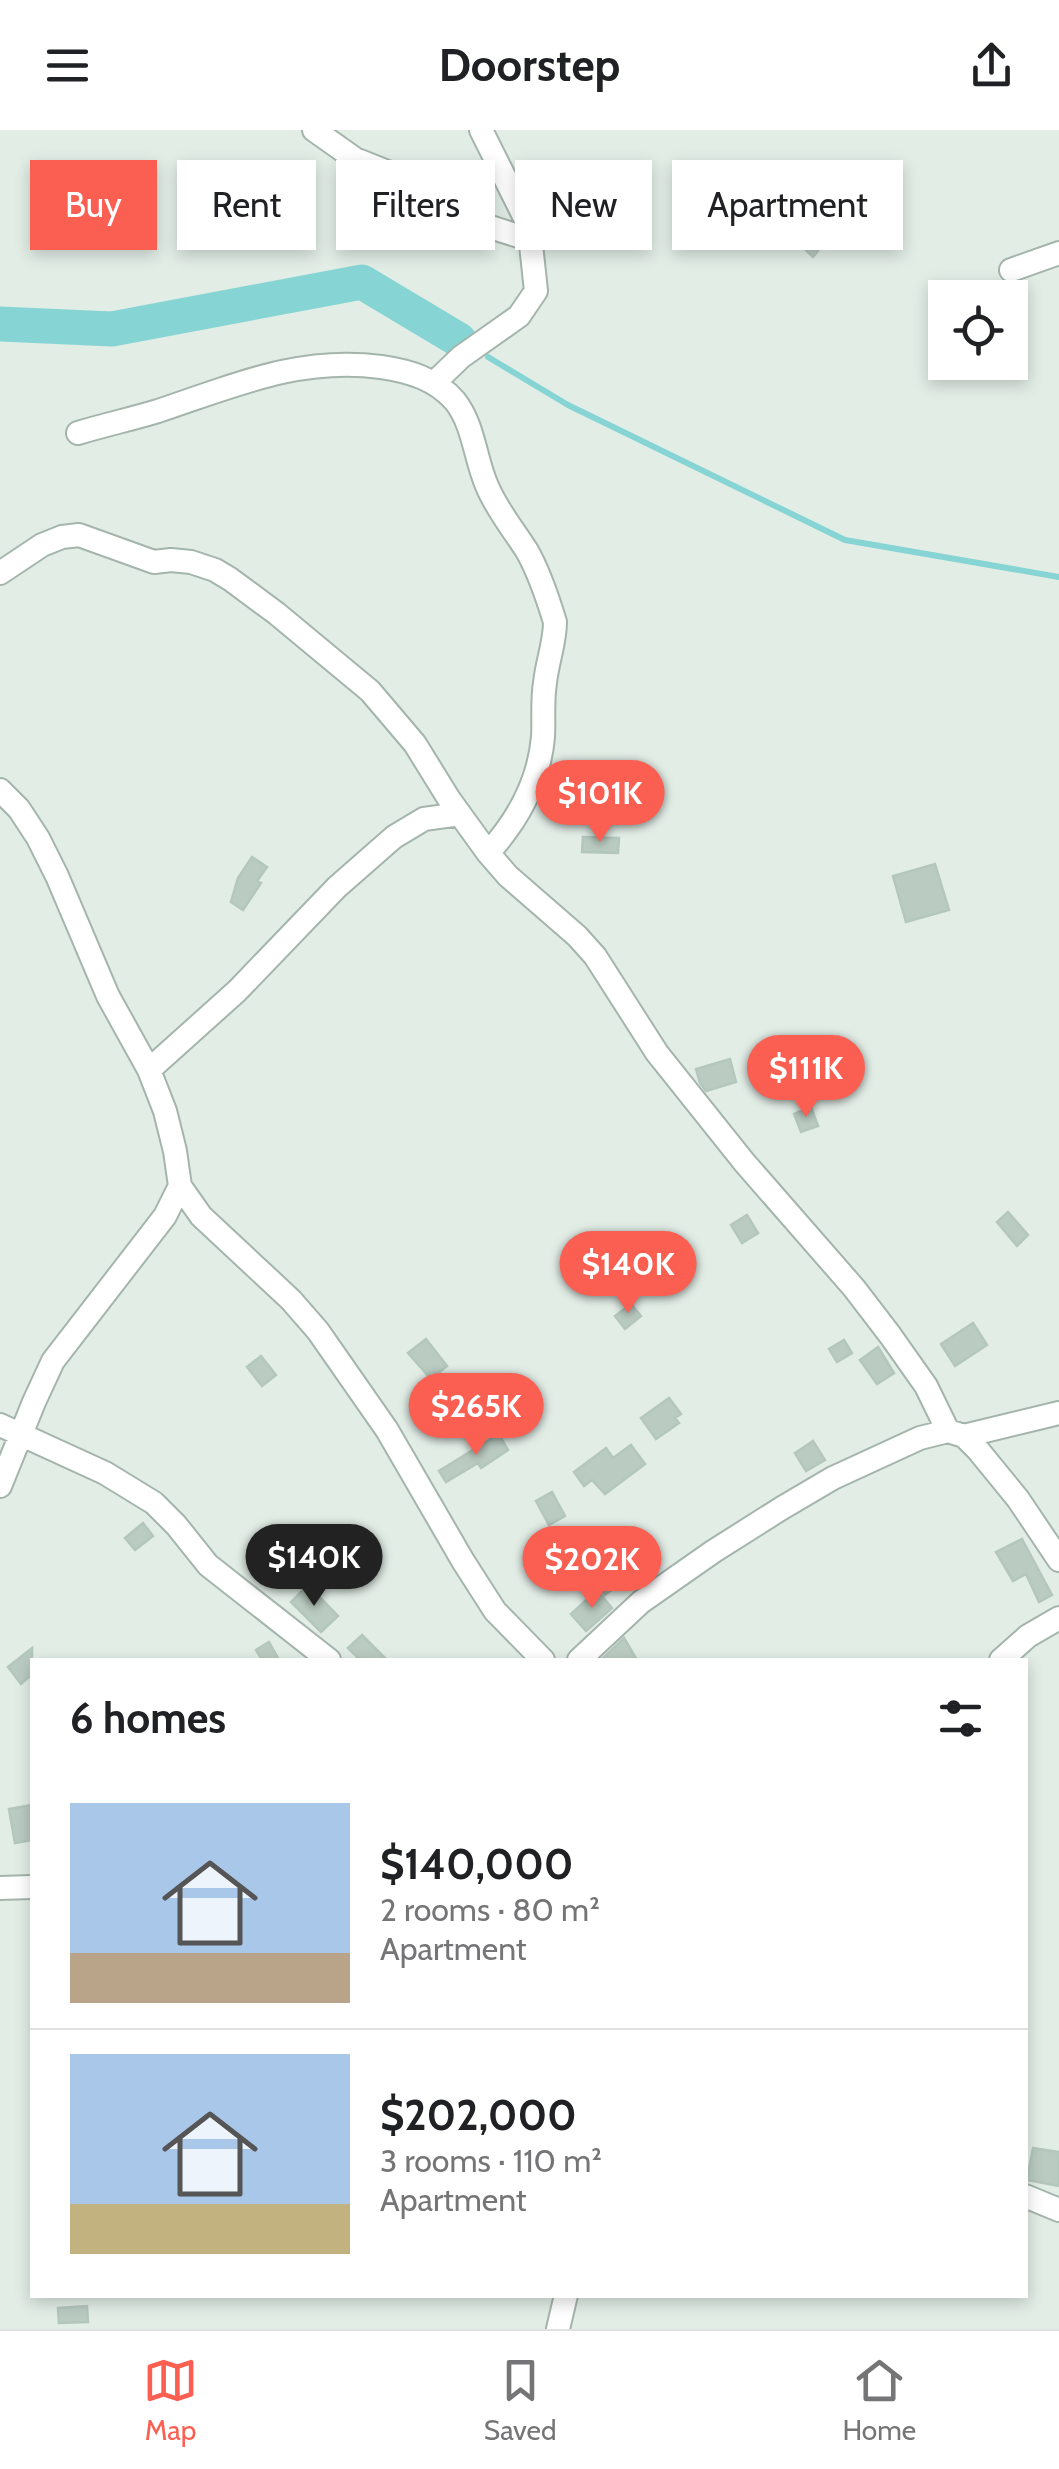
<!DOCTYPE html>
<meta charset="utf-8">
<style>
body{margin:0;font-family:Cabin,sans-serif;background:#f2f2f2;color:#202124;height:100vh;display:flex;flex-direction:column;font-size:38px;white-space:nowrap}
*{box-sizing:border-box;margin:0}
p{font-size:32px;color:#757577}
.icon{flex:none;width:55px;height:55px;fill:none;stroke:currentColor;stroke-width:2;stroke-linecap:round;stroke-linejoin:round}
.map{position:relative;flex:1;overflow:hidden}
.sheet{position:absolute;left:30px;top:1528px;width:998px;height:640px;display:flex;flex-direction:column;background:#fff;border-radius:0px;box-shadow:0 5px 15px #0003}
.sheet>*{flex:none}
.top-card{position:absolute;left:30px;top:30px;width:1000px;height:90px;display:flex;gap:20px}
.fabs{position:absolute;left:928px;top:150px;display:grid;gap:20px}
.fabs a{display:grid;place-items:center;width:100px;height:100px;border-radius:0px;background:#fff;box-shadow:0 5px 15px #0003;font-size:50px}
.price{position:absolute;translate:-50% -85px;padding:0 22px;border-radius:35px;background:#fa5f52;color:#fff;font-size:32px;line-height:65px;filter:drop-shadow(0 2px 5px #0008)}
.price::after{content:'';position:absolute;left:50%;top:60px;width:30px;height:22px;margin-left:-15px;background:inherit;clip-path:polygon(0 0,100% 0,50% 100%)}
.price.active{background:#222;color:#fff}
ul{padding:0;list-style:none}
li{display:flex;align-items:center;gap:30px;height:250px;padding:0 40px}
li+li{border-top:2px solid #e0e0e0}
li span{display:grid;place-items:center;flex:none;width:280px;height:200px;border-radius:0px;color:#555}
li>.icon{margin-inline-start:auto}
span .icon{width:120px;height:120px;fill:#fffc;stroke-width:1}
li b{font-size:42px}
h2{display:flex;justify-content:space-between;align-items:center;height:120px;padding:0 40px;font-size:42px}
.pill{padding:0 35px;border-radius:0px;background:#fff;box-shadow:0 5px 15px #0003;font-size:35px;line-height:90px}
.pill.active{background:#fa5f52;color:#fff}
header{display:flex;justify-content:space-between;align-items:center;height:130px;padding:0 40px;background:#fff;font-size:45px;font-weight:800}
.dock{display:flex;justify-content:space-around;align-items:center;height:140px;border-top:2px solid #e0e0e0;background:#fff;font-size:28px;color:#757577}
.dock a{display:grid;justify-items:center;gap:5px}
.dock .active{color:#fa5f52}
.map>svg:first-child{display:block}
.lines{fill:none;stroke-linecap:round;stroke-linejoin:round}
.stream{stroke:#86d5d4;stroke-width:6}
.river{stroke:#86d5d4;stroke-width:35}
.building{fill:#bacbc1;stroke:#b4c7bc;stroke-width:2.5}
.minor-casing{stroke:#a4b5ac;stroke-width:26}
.minor{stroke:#fff;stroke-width:22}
</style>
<header><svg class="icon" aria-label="menu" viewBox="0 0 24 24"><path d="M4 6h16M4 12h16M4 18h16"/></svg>Doorstep<svg class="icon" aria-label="share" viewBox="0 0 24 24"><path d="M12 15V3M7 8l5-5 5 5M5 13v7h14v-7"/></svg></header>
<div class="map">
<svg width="1059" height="2199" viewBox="0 0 1059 2199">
<rect width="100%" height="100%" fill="#e2ede6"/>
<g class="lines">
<path class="stream" d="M488,227l80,48 277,135 214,37"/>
<path class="river" d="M0,194l112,5 250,-47 97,58"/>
</g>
<path class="building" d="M805,94l20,18 -12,15 -20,-19z
M583,707l36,1 -1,15 -36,-1z
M252,727l15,10 -10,14 4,2 -18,27 -12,-8 7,-24z
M935,734l14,46 -43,12 -13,-46z
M730,929l6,23 -30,9 -6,-8 -4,-14z
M811,977l7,19 -17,6 -7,-18z
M1008,1082l20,23 -11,11 -20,-24z
M747,1085l11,18 -16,10 -11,-18z
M631,1174l10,12 -16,13 -10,-13z
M973,1193l14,22 -32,21 -14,-22z
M426,1209l21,27 -16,13 -23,-26z
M844,1210l8,13 -15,9 -8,-13z
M878,1217l16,26 -17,11 -17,-24z
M261,1226l15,19 -14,11 -15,-19z
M669,1268l12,16 -6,4 4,5 -23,16 -15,-21z
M499,1304l9,16 -27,18 -3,-5 -32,19 -7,-11z
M813,1311l12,19 -19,11 -11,-18z
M631,1315l14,19 -40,30 -13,-14 -8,6 -10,-14 32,-24 7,10z
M552,1362l13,24 -16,9 -13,-24z
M143,1393l10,13 -18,14 -10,-12z
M1022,1409l30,56 -13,7 -13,-28 -13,7 -17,-29z
M629,1420l8,17 -16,7 4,6 -20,15 -14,-20 28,-21z
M557,1425l14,19 -21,15 -14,-18z
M308,1455l30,31 -17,16 -30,-30z
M597,1460l15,18 -26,23 -15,-17z
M362,1505l25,25h-27l-12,-12z
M624,1508l13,22h-36z
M269,1512l10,18h-17l-6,-10z
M32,1518v26l-11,10 -13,-17z
M32,1675v35l-17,3 -6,-34z
M1033,2018l26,4v34l-32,-6z
M87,2176l1,16 -29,1 -1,-15z"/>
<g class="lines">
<defs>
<path id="minor" d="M314,0l41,29 55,22 77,45 44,14
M1011,140l48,-17
M435,252l26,-25 58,-41 17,-25 -7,-65 -48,-96
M78,303c26,-8 54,-14 80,-22 75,-25 142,-55 223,-44 28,4 55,12 74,34 19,24 20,58 32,85 10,24 26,43 40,65 12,21 21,48 28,71 0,21 -8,40 -10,61 -3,17 -1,36 -2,54 -4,46 -25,83 -55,116
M0,443l42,-28 20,-8 17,-2 75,27 17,-2 20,2 24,8 15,9 46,34 94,78 45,53 34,55 39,54 20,23 69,60 18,20 62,97 87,109 110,126 36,47 36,51 22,45
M0,660l19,19 19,29 19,38 51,120 41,74 16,41 10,40 5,35 21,30 90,84 27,31 69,99 76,131 32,50 48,49
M149,940l88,-79 100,-104 57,-50 30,-18 36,-5
M0,1295l105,48 49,30 22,22 32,40 121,95
M964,1306l95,-23
M0,1356l34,-84 19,-41 112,-145 15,-30
M579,1530l62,-58 73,-51 68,-43 51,-30 87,-40 28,-7 16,5 14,14 40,49 41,61
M1001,1530l27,-24 31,-18
M0,1758l32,-1
M1025,2066l34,14
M558,2199l8,-34"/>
</defs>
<use href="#minor" class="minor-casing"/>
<use href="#minor" class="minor"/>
</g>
</svg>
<div class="fabs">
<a><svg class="icon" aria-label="locate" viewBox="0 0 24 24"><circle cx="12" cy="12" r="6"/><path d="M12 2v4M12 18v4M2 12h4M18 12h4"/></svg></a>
</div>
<b class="price" style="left:600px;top:715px">$101K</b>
<b class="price" style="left:806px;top:990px">$111K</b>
<b class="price" style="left:628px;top:1186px">$140K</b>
<b class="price" style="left:476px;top:1328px">$265K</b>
<b class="price active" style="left:314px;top:1479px">$140K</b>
<b class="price" style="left:592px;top:1481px">$202K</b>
<div class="top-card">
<a class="pill active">Buy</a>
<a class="pill">Rent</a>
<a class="pill">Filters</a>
<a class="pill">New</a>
<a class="pill">Apartment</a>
</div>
<section class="sheet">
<h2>6 homes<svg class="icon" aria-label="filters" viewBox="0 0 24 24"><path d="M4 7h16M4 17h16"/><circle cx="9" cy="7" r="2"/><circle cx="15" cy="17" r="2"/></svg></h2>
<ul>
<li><span style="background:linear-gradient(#a9c7e8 75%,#b9a48a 0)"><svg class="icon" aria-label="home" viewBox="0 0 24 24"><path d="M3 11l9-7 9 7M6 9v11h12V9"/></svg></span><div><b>$140,000</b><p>2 rooms · 80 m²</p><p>Apartment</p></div></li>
<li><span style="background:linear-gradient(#a9c7e8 75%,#c2b280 0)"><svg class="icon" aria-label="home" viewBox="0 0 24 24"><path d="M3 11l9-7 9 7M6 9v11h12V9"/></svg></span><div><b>$202,000</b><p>3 rooms · 110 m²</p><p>Apartment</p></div></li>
</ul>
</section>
</div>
<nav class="dock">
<a class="active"><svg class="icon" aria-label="map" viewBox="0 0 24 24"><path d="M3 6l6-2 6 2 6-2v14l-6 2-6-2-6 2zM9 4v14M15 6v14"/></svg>Map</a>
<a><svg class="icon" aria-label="saved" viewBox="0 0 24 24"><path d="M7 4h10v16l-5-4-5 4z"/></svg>Saved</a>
<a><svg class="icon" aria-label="home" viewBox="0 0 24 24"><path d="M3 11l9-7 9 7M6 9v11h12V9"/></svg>Home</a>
</nav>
